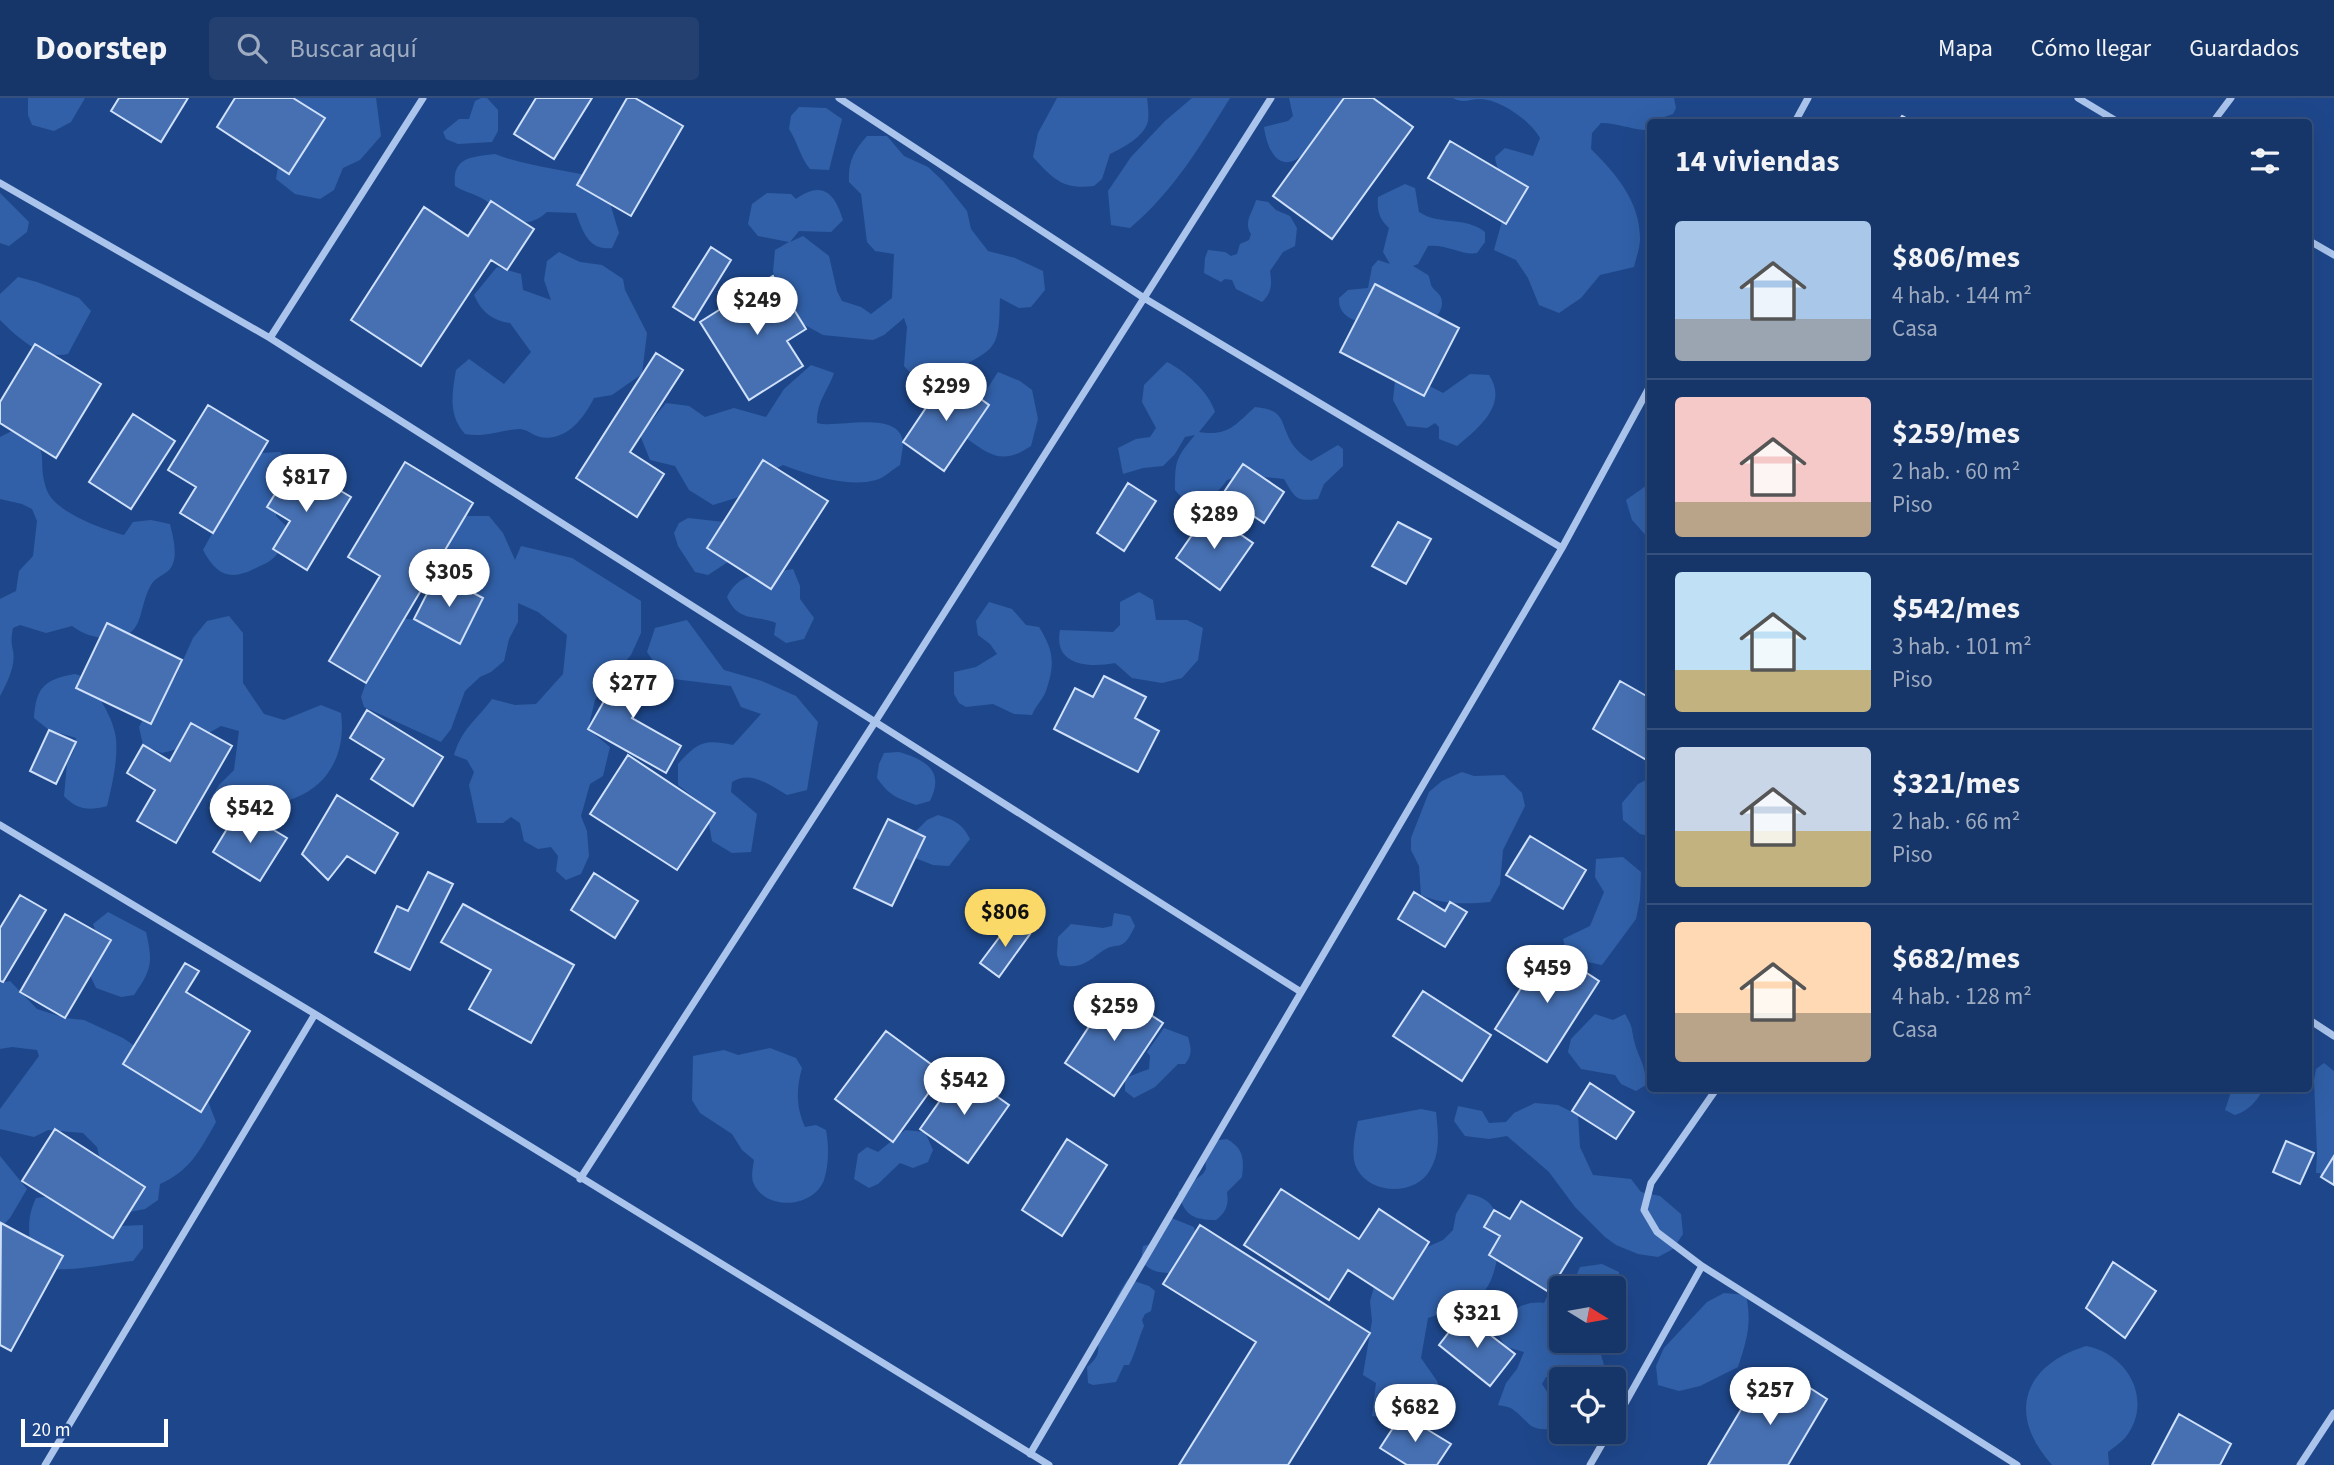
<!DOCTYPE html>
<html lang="es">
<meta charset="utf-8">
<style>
body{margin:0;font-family:"Source Sans 3",sans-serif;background:#234071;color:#f1f3f6;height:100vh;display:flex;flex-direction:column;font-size:26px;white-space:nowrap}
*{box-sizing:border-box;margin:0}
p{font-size:23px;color:#9eabc0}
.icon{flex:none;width:38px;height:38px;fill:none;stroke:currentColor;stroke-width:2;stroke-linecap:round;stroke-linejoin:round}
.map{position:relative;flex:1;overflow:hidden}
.drawer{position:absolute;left:1647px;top:21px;width:665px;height:973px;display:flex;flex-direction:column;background:#163568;border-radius:7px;box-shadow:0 7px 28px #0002,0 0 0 2px #35507c}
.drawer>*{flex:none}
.needle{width:46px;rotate:101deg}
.fabs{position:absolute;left:1549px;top:1178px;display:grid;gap:14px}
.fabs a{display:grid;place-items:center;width:77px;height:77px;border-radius:7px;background:#163568;box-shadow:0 7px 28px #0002,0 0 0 2px #35507c;font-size:35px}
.scale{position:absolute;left:21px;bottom:18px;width:147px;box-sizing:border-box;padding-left:7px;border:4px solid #fff;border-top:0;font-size:19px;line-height:24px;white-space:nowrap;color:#fff;-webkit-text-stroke:5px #1e478b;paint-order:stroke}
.price{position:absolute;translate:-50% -60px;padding:0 16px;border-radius:24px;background:#fff;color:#222;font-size:23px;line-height:46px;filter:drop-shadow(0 2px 4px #0008)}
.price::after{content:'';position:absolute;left:50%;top:42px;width:21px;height:16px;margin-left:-10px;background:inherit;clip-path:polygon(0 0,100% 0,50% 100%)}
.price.selected{background:#fbd969;color:#111}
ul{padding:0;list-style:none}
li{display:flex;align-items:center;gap:21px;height:175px;padding:0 28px}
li+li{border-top:2px solid #35507c}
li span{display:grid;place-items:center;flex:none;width:196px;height:140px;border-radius:7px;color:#555}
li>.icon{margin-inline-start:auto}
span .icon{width:84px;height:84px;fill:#fffc;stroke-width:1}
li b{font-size:30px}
h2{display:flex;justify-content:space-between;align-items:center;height:84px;padding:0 28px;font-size:30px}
header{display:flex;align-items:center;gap:42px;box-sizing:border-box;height:98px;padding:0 35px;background:#163568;border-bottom:2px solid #35507c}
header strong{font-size:33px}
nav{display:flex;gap:38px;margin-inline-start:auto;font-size:24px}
.search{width:490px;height:63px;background:#234071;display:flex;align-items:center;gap:18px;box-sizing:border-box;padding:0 24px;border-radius:7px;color:#9eabc0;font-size:26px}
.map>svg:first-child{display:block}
.green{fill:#3160a8}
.building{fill:#4670b2;stroke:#cfe0f9;stroke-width:2}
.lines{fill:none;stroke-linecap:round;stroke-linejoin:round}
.street{stroke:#aac4ec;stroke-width:7}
</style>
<header>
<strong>Doorstep</strong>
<div class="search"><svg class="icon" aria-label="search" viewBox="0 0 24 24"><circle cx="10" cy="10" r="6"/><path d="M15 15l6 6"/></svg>Buscar aquí</div>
<nav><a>Mapa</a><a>Cómo llegar</a><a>Guardados</a></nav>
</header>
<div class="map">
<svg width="2334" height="1367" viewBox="0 0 2334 1367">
<rect width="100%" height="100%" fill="#1e478b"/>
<path class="green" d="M85,0l-14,24 -17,9 -22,-6 -4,-10v-17z
M289,0h87l5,38 -21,24 -17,8 -9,22 -14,9 -25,-5 -19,-15z
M481,0h6l11,12v21l-6,11 -34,2 -12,-5 -3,-7 16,-13h10l6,-18z
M1057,0h90c1,7 2,16 1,23 -4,16 -24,26 -38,33l-8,25 -8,7c-31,4 -41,-7 -61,-29l5,-24z
M1192,0h38c-29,47 -57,94 -100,130l-19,-3 -3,-34 23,-34 34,-36z
M1289,0h59c-12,16 -35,51 -51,61 -22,13 -31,-16 -33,-32l24,-6 5,-5z
M1453,0h221l2,10 -3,6 -23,8 -5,8c-16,-1 -27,-7 -44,-7l-9,10 -1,16c25,25 49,52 49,90 0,9 -4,19 -6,28l-34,8 -19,23 -22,15 -20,-8 -11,-27 -12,-18 -22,-10c5,-20 15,-45 10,-67 -3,-9 -8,-16 -9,-26l10,-9 28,8 7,-18c-8,-16 -40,-39 -60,-39 -11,0 -16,5 -27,-1z
M799,9l27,1 16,11 -13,51 -19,-1c-10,-12 -12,-26 -21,-40l2,-13z
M867,38h20l17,20 24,11 15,14 24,30 4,18 17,22 27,7 28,13 2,19 -14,17 -12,1 -19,-10c-1,14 1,37 -8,48 -11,15 -63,37 -80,28 -3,-2 -5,-5 -8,-8l3,-39 -3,-9 -20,17 -11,5 -50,-5 -20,-11 -19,-29 -11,-23 2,-22 14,-8 -31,-6 -10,-12 4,-20 15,-11 24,1 5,5c26,-19 39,-6 47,21l-12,12 -32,-1 -9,11 13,-6 26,20 8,35 5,10 19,6 10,7 21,-16 2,-44 -19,-3 -8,-9 -6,-48 -12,-12c-1,-21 5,-31 18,-46z
M495,56c35,14 72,15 108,26l16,53 -7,15c-23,3 -29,-16 -36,-35l-29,-1c-25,22 -40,4 -62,-12 -9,-6 -21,-8 -30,-14 -3,-29 16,-29 40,-32z
M1405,86l10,4 4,24c21,14 46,4 66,20v10l-8,11c-15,3 -29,-9 -49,-7l-10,18 -5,2 15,9c2,3 2,7 3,10 4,8 11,8 11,18 0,7 -5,15 -12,17 -6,3 -16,2 -22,2 -20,2 -71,8 -69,-24l9,-8 20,-2 4,-21 6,-7 12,4 -7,-12 6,-24c-10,-9 -12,-17 -11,-31z
M0,95l29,29 -2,10 -18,14 -9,-3z
M1256,102l12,2 8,8 14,6 7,12 -2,18 -12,6 -13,19c2,13 2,22 -8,31l-26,-13 -4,-9 -7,-1 -4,3 -17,-9 1,-15 3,-8 17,2 6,4 6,-2 3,-10 9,-4 2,-6c-8,-12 2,-22 5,-34z
M559,154l21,10 22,3 21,14 2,11 22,43 -5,41 -30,21 -18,3c-10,20 -28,44 -54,39 -8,-2 -13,-8 -21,-8 -19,1 -35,9 -54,5 -17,-19 -13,-40 -9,-64l13,-11 35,25 27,-32 -21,-29c-19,-3 -28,-11 -36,-28l23,-28 24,7 2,16 28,10 -7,-20 3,-19z
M18,179l19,5 42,16 12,13 -23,43c-26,6 -50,-16 -68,-34v-26z
M1167,264c18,9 42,30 48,50l-16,20c29,5 37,-8 56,-25 30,3 24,12 36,35 5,8 12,14 20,19l27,-16 5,4v17l-19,18 -6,15c-23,3 -23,-2 -34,-20l-39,-4 -18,5c-15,21 -20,17 -42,21l-10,-11c0,-30 1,-32 20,-55l-10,2 -10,17 -12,12 -20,2 -20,6 -5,-26 18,-9 14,-2 6,-9 -14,-26 2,-17z
M811,267l23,8c-7,20 -17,27 -17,50 19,6 82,-14 86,19 0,7 -2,16 -3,23 -7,4 -16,13 -24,15 -28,8 -67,-5 -93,-15l-34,18 -10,14 -26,8 -24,-15 -14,-24 -25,-6 -10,-25 26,-32 23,3 16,11 29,-9 32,9 18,-28z
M998,274l22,9 12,9 6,29 -7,27c-28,19 -40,10 -65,-8l2,-41 17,-5z
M1470,276l19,1c20,29 -11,54 -32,71l-18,-7v-12l-4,-4 -8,5 -20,-2 -14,-26 2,-19 23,-1 25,13z
M16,331c40,26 19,23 30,59 7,24 56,41 78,47l9,-13 18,-2 19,4c3,13 10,36 -2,47 -6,5 -13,7 -17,14 -14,24 -5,55 -43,53 -14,0 -25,-4 -36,-12l-26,7 -26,-8 -7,3c-2,10 -2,14 0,23 3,14 -6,32 -13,45v-97l16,-8 3,-20 14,-15 4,-35 -5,-12 -10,-5 -22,-5v-62z
M280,354l14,11 1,19 -19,20v14l11,11c-3,9 -4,20 -10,27 -4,6 -12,10 -19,13 -26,14 -41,10 -55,-17l50,-91 8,-6z
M1650,385v57l-18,-20 -6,-20z
M465,418h24l14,17 12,27 6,-14 51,12 69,43v32l-10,22 -21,23 -15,22 -7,29 22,18 -7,29 -13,8 -9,32 6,15 2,25 -8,18 -15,6 -10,-9 2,-15 -7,-9 -13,2 -14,-8 -4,-18 -9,-6 -8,6h-26l-8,-38 5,-13 -7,-12 -13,-5c8,-27 22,-34 38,-56l23,6 21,-1 27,-30 4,-39 -29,-23 -20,-9v19l-9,17 -5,22 -13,11 -11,5 -15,14 -14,38 -10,13 -77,-35 -3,-10 21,-61 22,-17 20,1 54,-12 -4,-21 -24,-10 -19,-4z
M688,420l36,4 10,36 -26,17 -13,-3 -17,-26 -4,-13 5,-10z
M793,471l7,17v13l14,19 -10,21 -18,4 -12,-8 2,-12c-22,-9 -37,0 -49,-26 14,-28 38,-22 66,-28z
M1139,494l14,8 3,20h31l16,8 -5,32 -16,18 -20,5 -30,-5 -17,-15c-26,5 -62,3 -55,-33l53,2 7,-7v-23z
M989,504l23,7 14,16 13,2c15,24 16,37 7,64 -3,8 -11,16 -14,24l-18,-1 -21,-10 -27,3 -7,-4 -5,-9v-22l22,-5 21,-13 -7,-10 -12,-9 -2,-14z
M229,518l14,17v50l21,31 20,6 37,-15 20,8c5,37 -10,71 -46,85 -7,3 -15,3 -22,5 -13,5 -24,18 -35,27l-17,-10 -12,-19 10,-16 15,-15 5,-39 -18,-5 -39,22 -20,5 -19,-8 -4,-18 10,-19 26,-30 18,-40 14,-17z
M687,522l37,50 38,11 34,15 22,26 -11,68 -20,5c-18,-10 -36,-25 -55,-13l-1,10 26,22 -6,38 -19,1 -20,-12 -6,-34 -28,-22v-21c20,-22 26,-25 55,-19l28,-31 -20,-7 -10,-21 -66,-8 -18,-26 8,-24z
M75,576l13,4c10,19 26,40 28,61 2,22 -4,46 -9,67 -18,5 -30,4 -43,-10l3,-32 7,-14 2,-12 -27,-8 -15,-12c2,-31 11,-39 41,-44z
M899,654c27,8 46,19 31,49l-14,4c-21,-8 -26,-9 -39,-27l2,-14 5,-11z
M1462,674l12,4 30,-1 18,18 3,13 -22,44 -3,34 -10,18c-23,2 -47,3 -69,-7l-2,-29 -8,-16v-12l18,-46 13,-11z
M1650,680v58l-10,-2 -17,-14 -1,-17 16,-19z
M938,717c16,5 24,8 32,24l-21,27 -16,-1 -18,-7v-26l12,-12z
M1623,759l18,15 -1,27 -4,20 -34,46 -34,-7 -5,-19 27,-13 14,-34 -9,-15 1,-18z
M108,814l38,20c7,31 6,37 -12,63l-13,2 -25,-9 -6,-13 10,-32 -7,-19z
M1114,815l16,3 5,10c-14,30 -17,13 -34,26 -15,11 -21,17 -41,13l-3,-10 1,-18 13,-13 32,4 9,-2z
M10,883l27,28 28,9 19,2 39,18 16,11 67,47 10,26c-16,28 -26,49 -56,62l-2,16 -13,9 -21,4 -18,-28 -9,-38 -14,-14 -35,-3 -14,7 -34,-8v-20l39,-53 -2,-6 -25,-3 -12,2v-66z
M1595,916l18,6 12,-6c8,14 6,12 9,26 4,18 12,24 12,45l-10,6 -15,-7 -6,-9 -34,-6 -13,-17 3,-13z
M1164,930l24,9c3,11 5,17 -3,27h-7l-23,23 -21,11 -9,-7v-13l24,-9 1,-13 -3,-4z
M770,950l26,10 6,10c-6,21 -6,39 3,59l11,-2 10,5c3,16 3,34 -2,50 -11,29 -60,31 -71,2 -2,-7 0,-15 1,-22l-12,-10 -10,-16 -32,-21 -8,-13 1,-44 31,-6 14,5z
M2324,965l10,8v106l-5,5 -8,-5 -1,-4h-4l1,-20 -3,-73 2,-11z
M2232,991v-1l32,1c-8,12 -14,21 -29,26l-10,-5z
M1535,1005l23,2 20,10 2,32 13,28 38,4 10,13 19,4 21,18 2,20 -10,15 -15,8 -20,-3 -22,-9 -11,-8 -30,-30 -26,-35 -42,-36 -18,3 -24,-3 -11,-15 4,-15 24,5 7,12 17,-1 8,-9z
M1421,1011l15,3c2,21 5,39 -6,58 -14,26 -59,25 -73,-1 -7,-12 -2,-35 1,-48z
M905,1032l20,2 8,18 -5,12 -15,6 -13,-5 -22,21 -9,4 -15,-9 4,-25 9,-7 11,5z
M1227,1041c17,10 17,20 15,38l-15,15c2,13 -1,20 -11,28 -23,0 -32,-5 -38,-28l25,-18 3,-5 -1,-13 5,-15z
M0,1058l27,33 -17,29 -10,10z
M1468,1096c11,2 21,5 26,16 10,18 4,63 -8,79 -13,17 -39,22 -58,29l-7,40 16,23 6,19 -9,19 -23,2 -39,-5 4,-33 -13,-8 9,-54 -2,-20 4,-14 24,-27 45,-20 10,-10 3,-16z
M62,1097l20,8 4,19 15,10 19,-6 23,-1v23l-10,13c-21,2 -77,14 -93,5 -9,-5 -9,-16 -10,-25 -2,-17 -1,-28 6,-43z
M1169,1119l25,10 2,9 -26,37c-13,0 -21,-3 -29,-12l2,-15 16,-4 1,-8z
M1602,1166l17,8v28l-5,5v-17h-53l13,-7 6,-14z
M1128,1181l21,7 6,5 -4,20 -6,3 -3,6 2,6c-6,13 -8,26 -15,39h-5l-8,17 -23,3 -5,-2 -1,-16c13,-11 13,-17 9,-33 13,-17 19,-37 32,-55z
M1561,1190v52l36,1 7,24 -5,14 -53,-2 -4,7c11,16 15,26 8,45 -21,2 -21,-7 -35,-18 -4,-4 -11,-5 -17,-6l8,-22 11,-14 7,-17 -18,-5 -8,-12c5,-22 25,-35 46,-32l5,-11z
M1724,1195l22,2c6,29 1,44 -8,72l-38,19 -21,5 -21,-6 -2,-19 8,-18 43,-46z
M2086,1248c43,8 68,56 39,92 -5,5 -12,10 -17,14l1,13h-57c-45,-50 -30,-99 34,-119z"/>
<path class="building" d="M119,0h69l-27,44 -50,-31z
M235,0h58l32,20 -36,56 -72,-47z
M536,0h56l-38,61 -40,-25z
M627,0h8l48,28 -52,90 -54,-31z
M1344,0h29l40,29 -81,112 -59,-43z
M1902,18l11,6h-15z
M1450,43l78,46 -22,37 -78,-46z
M491,103l43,28 -27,41 -16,-10 -70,106 -70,-46 73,-113 44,29z
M711,149l20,13 -37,60 -21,-13z
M773,178l33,53 -19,12 16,25 -54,34 -49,-78z
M1375,186l84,44 -35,68 -84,-44z
M35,246l66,40 -45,74 -56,-35v-21z
M656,255l27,17 -53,82 34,22 -27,43 -61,-39z
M948,277l41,30 -45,66 -41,-29z
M208,307l60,36 -55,92 -33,-20 16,-26 -28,-17z
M133,316l42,27 -44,68 -42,-27z
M763,362l65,41 -57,88 -64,-41z
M405,364l68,41 -107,180 -37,-22 51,-85 -32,-19z
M294,365l57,34 -44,73 -34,-21 17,-28 -23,-14z
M1243,366l41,28 -20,31 -42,-28z
M1128,385l28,18 -32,50 -27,-18z
M1208,414l45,31 -33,47 -44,-32z
M1398,424l33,17 -25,45 -34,-18z
M437,476l46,24 -23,46 -46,-25z
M107,525l75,37 -31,64 -75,-36z
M627,563l28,15 -23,42 49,28 -15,27 -78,-44z
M1104,578l42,21 -11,21 24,13 -21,41 -84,-43 21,-41 18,9z
M1620,583l30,17v64l-57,-33z
M367,612l76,47 -30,49 -42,-27 13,-20 -34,-21z
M191,625l41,23 -56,97 -39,-22 18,-31 -28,-17 16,-28 27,16z
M49,632l27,12 -20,42 -26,-13z
M628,657l87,58 -38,57 -87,-56z
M337,697l61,38 -23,40 -28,-17 -19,24 -26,-26z
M239,711l48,29 -27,43 -47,-29z
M888,721l37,18 -33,69 -38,-18z
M1530,738l56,34 -23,39 -57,-34z
M428,774l25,12 -43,86 -35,-18 22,-46 11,5z
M594,775l44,28 -23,37 -44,-28z
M1414,794l31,19 5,-9 17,10 -22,35 -47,-28z
M20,797l26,15 -43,72 -3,-1v-53z
M463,806l111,61 -43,78 -62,-34 22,-39 -50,-28z
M65,816l46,26 -46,78 -45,-26z
M1010,825l20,11 -31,43 -19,-14z
M1547,849l52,34 -52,81 -52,-33z
M185,865l14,8 -13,21 64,39 -49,81 -78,-48z
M1113,892l50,33 -49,73 -49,-33z
M1423,893l68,44 -29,46 -69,-45z
M886,933l57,42 -50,69 -58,-43z
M961,973l48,34 -41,58 -48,-34z
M1590,985l44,29 -18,27 -44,-28z
M55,1031l90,58 -32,51 -91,-57z
M1067,1041l40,26 -45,71 -40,-26z
M2286,1043l28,12 -14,31 -27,-12z
M2334,1058v29l-13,-8z
M1281,1091l78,50 20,-30 50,33 -36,57 -45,-29 -19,30 -85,-55z
M1521,1103l61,37 -33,54 -60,-37 11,-19 -16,-9 10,-17 16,9z
M1,1125l62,33 -52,95 -11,-6z
M1200,1127l170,108 -82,132h-109l77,-123 -93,-58z
M2113,1164l43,29 -31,47 -39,-30z
M1463,1216l52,40 -25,32 -51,-41z
M1758,1283l33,16 8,-16 28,18 -39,66h-80z
M1402,1316l49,30 -14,21h-30l-27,-17z
M2179,1316l52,30 -11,21h-68z"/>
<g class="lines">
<path class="street" d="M839,0l305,200 418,250
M2078,0l40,24
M1795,24l13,-24
M2213,24l18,-24
M0,85l270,155 1031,654
M2308,142l26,15
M270,240l153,-240
M0,727l315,189 734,451
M2308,921l26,17
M1717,990l-66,95 -7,27 13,22 45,34 315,199
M580,1081l295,-457 396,-624
M1614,1325l88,-157
M1030,1356l532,-906 88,-162
M45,1367l270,-451
M1590,1367l19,-33
M2300,1367l34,-52"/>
</g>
</svg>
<div class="fabs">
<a><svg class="needle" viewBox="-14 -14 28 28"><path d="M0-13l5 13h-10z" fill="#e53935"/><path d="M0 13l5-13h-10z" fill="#9eabc0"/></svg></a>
<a><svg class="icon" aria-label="locate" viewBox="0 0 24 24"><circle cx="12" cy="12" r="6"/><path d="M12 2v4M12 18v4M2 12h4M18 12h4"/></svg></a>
</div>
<div class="scale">20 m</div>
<b class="price" style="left:757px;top:239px">$249</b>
<b class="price" style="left:946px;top:325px">$299</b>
<b class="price" style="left:306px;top:416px">$817</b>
<b class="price" style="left:1214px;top:453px">$289</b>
<b class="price" style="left:449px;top:511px">$305</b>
<b class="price" style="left:633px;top:622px">$277</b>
<b class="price" style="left:250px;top:747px">$542</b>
<b class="price selected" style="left:1005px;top:851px">$806</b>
<b class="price" style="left:1547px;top:907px">$459</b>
<b class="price" style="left:1114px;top:945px">$259</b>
<b class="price" style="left:964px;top:1019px">$542</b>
<b class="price" style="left:1477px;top:1252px">$321</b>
<b class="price" style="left:1770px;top:1329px">$257</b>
<b class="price" style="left:1415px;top:1346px">$682</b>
<section class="drawer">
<h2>14 viviendas<svg class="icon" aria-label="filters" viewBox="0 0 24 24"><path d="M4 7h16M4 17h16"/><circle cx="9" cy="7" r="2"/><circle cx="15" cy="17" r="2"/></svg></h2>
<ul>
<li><span style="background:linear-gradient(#a9c7e8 70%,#9aa5b1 0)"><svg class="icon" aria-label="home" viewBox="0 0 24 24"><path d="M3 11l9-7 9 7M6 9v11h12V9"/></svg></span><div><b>$806/mes</b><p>4 hab. · 144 m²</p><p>Casa</p></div></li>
<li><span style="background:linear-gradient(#f6c9c9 75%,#b9a48a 0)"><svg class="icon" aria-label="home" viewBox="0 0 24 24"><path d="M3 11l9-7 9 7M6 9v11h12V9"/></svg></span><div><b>$259/mes</b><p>2 hab. · 60 m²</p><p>Piso</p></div></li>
<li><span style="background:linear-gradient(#bfe0f5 70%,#c2b280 0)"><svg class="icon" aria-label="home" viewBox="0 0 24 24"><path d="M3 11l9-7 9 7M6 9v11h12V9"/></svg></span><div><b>$542/mes</b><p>3 hab. · 101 m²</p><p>Piso</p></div></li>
<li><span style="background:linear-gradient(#c9d6e8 60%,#c2b280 0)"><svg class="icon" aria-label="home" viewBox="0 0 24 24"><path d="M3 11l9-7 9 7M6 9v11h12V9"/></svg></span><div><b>$321/mes</b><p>2 hab. · 66 m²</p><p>Piso</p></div></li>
<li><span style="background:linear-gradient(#ffd9b3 65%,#b9a48a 0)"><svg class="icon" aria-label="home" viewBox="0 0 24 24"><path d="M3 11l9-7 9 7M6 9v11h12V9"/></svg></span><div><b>$682/mes</b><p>4 hab. · 128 m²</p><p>Casa</p></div></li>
</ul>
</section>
</div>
